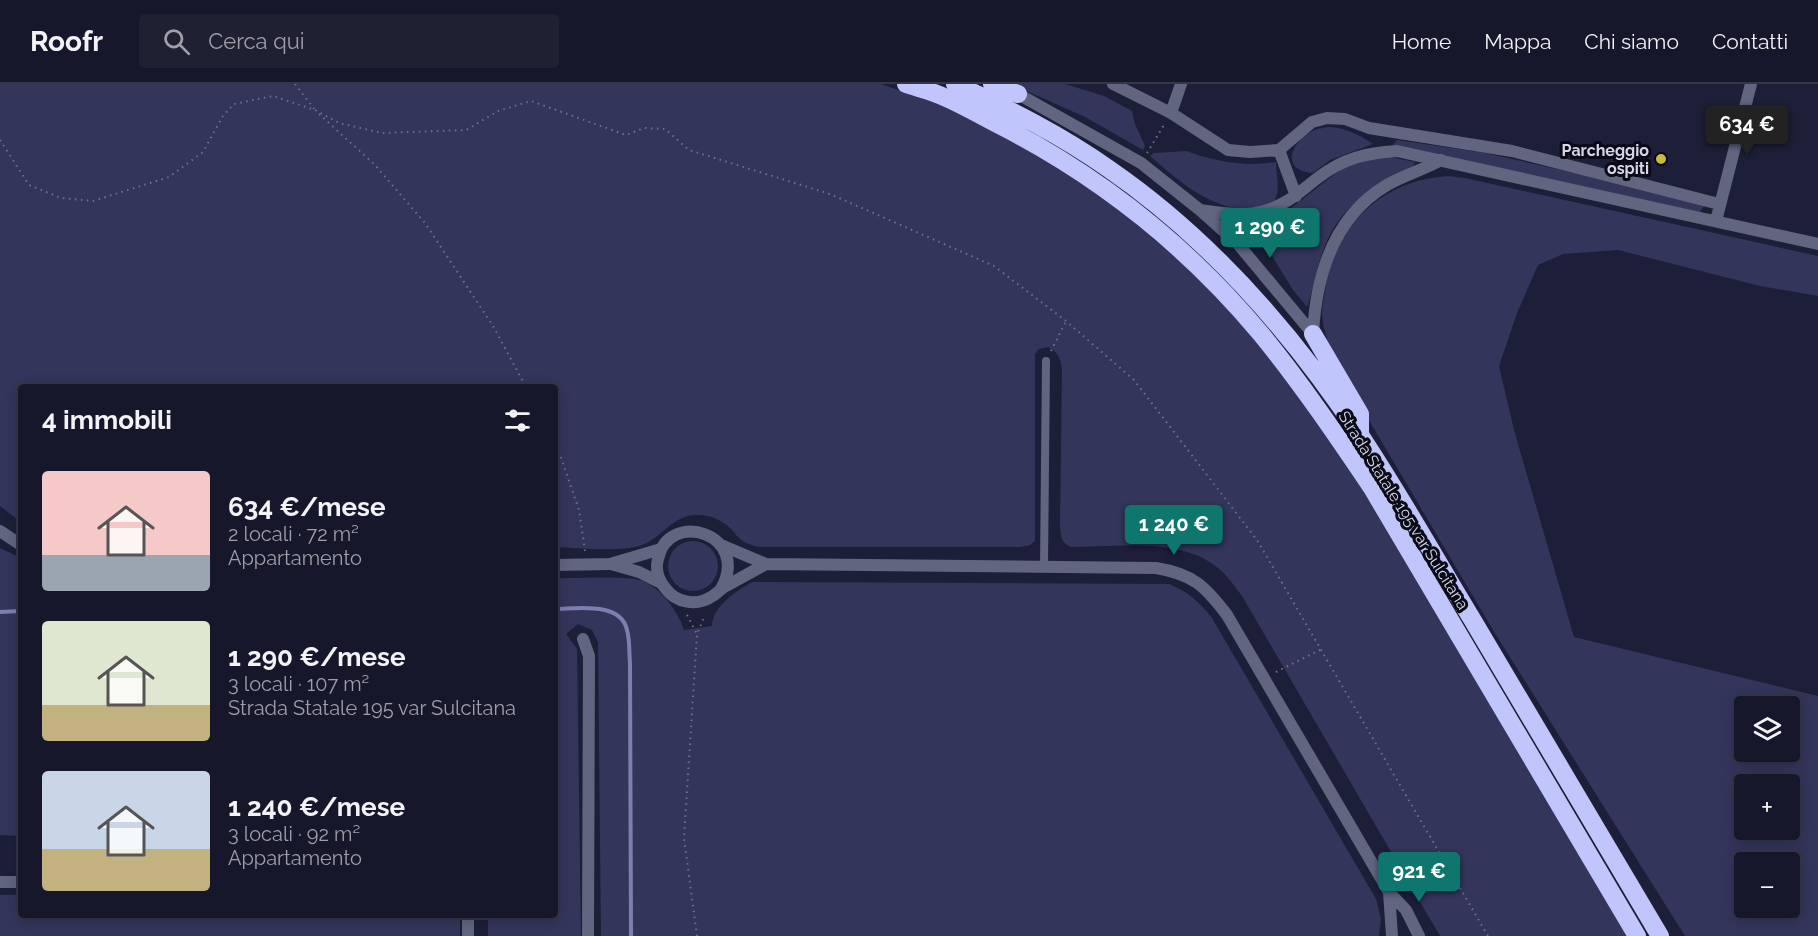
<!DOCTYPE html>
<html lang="it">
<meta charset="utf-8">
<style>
body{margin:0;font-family:Raleway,sans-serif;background:#1f2032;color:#f1f3f6;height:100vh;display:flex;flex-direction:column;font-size:22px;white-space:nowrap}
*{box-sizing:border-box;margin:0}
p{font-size:20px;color:#9e9fa8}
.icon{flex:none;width:33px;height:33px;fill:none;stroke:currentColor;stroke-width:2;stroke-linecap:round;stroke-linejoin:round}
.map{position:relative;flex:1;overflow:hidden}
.details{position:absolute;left:18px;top:300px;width:540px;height:534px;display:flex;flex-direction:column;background:#16172a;border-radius:6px;box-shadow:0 3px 15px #0003,0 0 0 2px #353647}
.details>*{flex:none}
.buttons{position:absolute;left:1734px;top:612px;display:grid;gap:12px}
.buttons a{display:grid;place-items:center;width:66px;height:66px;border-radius:6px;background:#16172a;box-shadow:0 3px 15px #0003,0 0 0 2px #353647;font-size:30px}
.price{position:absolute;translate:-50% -51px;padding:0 14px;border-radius:6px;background:#0f766e;color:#fff;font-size:20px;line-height:39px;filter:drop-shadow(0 2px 3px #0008)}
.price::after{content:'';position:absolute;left:50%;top:36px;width:18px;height:14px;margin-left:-9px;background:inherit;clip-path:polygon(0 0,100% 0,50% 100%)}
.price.on{background:#222;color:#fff}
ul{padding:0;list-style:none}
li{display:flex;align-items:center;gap:18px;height:150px;padding:0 24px}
li span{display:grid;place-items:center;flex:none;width:168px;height:120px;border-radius:6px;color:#555}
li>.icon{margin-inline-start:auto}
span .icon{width:72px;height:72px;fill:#fffc;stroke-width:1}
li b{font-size:26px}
h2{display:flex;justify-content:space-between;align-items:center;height:72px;padding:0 24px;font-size:26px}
header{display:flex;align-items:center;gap:36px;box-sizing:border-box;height:84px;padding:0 30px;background:#16172a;border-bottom:2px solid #353647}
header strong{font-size:28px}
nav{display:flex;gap:33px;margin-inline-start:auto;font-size:21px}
.search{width:420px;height:54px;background:#1f2032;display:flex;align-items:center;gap:15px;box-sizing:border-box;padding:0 21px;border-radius:6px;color:#9e9fa8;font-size:22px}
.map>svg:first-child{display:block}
.green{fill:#33355b;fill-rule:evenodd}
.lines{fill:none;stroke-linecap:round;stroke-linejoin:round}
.stream{stroke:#7d80af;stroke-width:4}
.path{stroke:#707288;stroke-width:2;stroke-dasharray:1.5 4.5;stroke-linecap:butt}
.lane{stroke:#626580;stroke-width:8}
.street{stroke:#626580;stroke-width:12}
.highway{stroke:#c0c5fc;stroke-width:18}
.poi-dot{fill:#cdb938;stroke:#090a15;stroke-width:2}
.labels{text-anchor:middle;stroke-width:6;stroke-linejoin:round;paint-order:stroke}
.poi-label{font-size:16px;font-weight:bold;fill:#d5d7e9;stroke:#090a15;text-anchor:end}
.street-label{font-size:16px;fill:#d5d7e9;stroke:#090a15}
</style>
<header>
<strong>Roofr</strong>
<div class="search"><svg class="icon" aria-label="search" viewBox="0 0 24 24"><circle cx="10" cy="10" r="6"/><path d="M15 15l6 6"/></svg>Cerca qui</div>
<nav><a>Home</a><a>Mappa</a><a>Chi siamo</a><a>Contatti</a></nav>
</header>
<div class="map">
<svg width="1818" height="852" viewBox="0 0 1818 852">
<rect width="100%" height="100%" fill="#1d1f38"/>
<path class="green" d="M0,0h881l60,21 68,34 27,15 69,44 89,75 57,60 81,105 298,498h-190l-198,-340c-7,-9 -14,-20 -24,-28 -36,-31 -102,-21 -147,-21 -10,-4 -10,-10 -11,-20l2,-158c-2,-12 -3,-16 -14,-22l-9,2 -4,5v187l-5,4 -10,2h-262c-5,-2 -12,-3 -17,-7 -4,-3 -6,-7 -9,-10 -8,-9 -22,-15 -33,-15 -26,-2 -38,25 -60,31 -20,6 -62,2 -84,1v-160h-534v135l-21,-16z
M1011,0h54l39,12 28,15 3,13 10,22 -2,4 -58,-33z
M1329,43c17,1 29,7 44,17l-43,16 -17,13c-35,-2 -21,-34 2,-43 4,-2 9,-2 14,-3z
M1397,56l88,13 144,32 75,21 -4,6 -307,-67z
M1187,67c29,11 59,16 89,11 0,15 6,30 -4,42 -11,2 -25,6 -37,4 -33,-6 -61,-31 -85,-52l4,-3z
M1390,73l25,5 -3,8c-44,23 -75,35 -91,87 -6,17 -8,34 -14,50l-14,-17 -32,-52 -22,-10 1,-5 20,-3 26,-8 59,-46 30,-8z
M1448,92l17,2 353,78v40l-58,-10 -142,-36 -55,4 -25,11 -21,48 -18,53 15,64 60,207 244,59v240h-133l-189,-301 -152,-257c-10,-21 -21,-41 -22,-65 0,-7 2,-15 3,-22 9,-66 58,-111 123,-115zM1744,622h46v46h-46zM1744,700h46v46h-46zM1744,778h46v46h-46z
M668 482a25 25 0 1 1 50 0a25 25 0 1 1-50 0Z
M0,464l21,10v278l-21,-1z
M555,494c20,1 71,-3 88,3 18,7 36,32 41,49l28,-4c1,-20 23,-34 40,-44l417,2c19,8 30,17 43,34l164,281 5,20 -2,17h-778l-3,-294 -6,-12 -14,-6 -12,10 11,15 4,287h-93v-21h67z
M0,811h21v20h439v21h-460z"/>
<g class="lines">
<path class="stream" d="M555,525c21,0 66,-8 72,21 3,10 2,23 3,33l1,273
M0,528l21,-1"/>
<path class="path" d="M295,0l20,26
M319,30l55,50 51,59 68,103 33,61
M0,56l29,45 32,13 32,3 76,-24 34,-25 20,-36 11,-12 39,-8 42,14 24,13 43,10 84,-3 32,-19 33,-10 95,34 18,-7 21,1 24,21 141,44 164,72 72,55 68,59 123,160 231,396
M1147,69l17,-28
M1051,267l15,-30
M555,356l24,70 6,41
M687,531l10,19
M1276,588l46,-23
M697,852l-13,-98 13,-204 8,-19"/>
<path class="lane" d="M1044,484l2,-207"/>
<path class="street" d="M1113,0l58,29 57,37 22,2 29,-2 33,-28 15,-4 18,1 24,9 143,23 207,53
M1018,10l123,69 59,47 38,34 75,90
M1171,29l10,-29
M1279,66l17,46
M1200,126c21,3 43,7 64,1 25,-7 36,-20 55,-34 25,-19 47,-24 78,-26l421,93
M1716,137l35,-137
M1313,250c3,-59 20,-117 74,-149 17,-10 36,-15 54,-25
M0,447l21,14
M721,461l45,19 390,4c37,6 49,18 71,47l162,277 17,18 13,26
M611,480l28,8 22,11
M555,481l55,-1 51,-15
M721,505c31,-55 -53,-81 -63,-30 -3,11 1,22 8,30 10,14 31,17 45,8 6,-3 9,-8 15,-11 13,-7 27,-15 40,-22
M583,555l6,17 -1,280
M0,798h21
M1389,808l3,44
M468,831v21"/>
<path class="highway" d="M906,0c12,4 26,7 38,13 21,9 41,21 61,31 98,51 185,121 256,206 40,49 76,102 111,154l265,448
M955,0c54,25 106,51 154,85 100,69 184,165 251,266 40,60 75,123 112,184 63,106 125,211 188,317
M992,0l26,10
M1313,250l47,80v18"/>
</g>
<circle class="poi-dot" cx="1661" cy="75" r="6"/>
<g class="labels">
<g class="poi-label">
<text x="1649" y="72">Parcheggio<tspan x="1649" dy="18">ospiti</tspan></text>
</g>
<g class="street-label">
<text transform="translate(1404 426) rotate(58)" y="6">Strada Statale 195 var Sulcitana</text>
</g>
</g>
</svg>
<div class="buttons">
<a><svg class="icon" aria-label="layers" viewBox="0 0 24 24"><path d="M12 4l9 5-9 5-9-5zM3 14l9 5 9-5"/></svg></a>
<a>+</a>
<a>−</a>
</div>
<b class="price on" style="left:1747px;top:72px">634 €</b>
<b class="price" style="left:1270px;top:175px">1 290 €</b>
<b class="price" style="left:1174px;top:472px">1 240 €</b>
<b class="price" style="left:1419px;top:819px">921 €</b>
<section class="details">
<h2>4 immobili<svg class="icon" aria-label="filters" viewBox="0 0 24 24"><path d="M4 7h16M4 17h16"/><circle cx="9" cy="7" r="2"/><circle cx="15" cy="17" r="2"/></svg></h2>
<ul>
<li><span style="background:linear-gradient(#f6c9c9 70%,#9aa5b1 0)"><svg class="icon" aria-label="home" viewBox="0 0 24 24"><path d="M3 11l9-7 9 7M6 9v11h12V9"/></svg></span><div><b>634 €/mese</b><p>2 locali · 72 m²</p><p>Appartamento</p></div></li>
<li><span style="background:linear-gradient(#dfe7d0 70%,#c2b280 0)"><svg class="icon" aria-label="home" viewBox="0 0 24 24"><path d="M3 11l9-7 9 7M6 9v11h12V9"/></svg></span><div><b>1 290 €/mese</b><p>3 locali · 107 m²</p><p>Strada Statale 195 var Sulcitana</p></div></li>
<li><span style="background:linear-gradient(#c9d6e8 65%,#c2b280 0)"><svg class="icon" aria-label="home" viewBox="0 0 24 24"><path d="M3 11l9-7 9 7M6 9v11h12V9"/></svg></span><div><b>1 240 €/mese</b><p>3 locali · 92 m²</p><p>Appartamento</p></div></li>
</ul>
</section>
</div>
